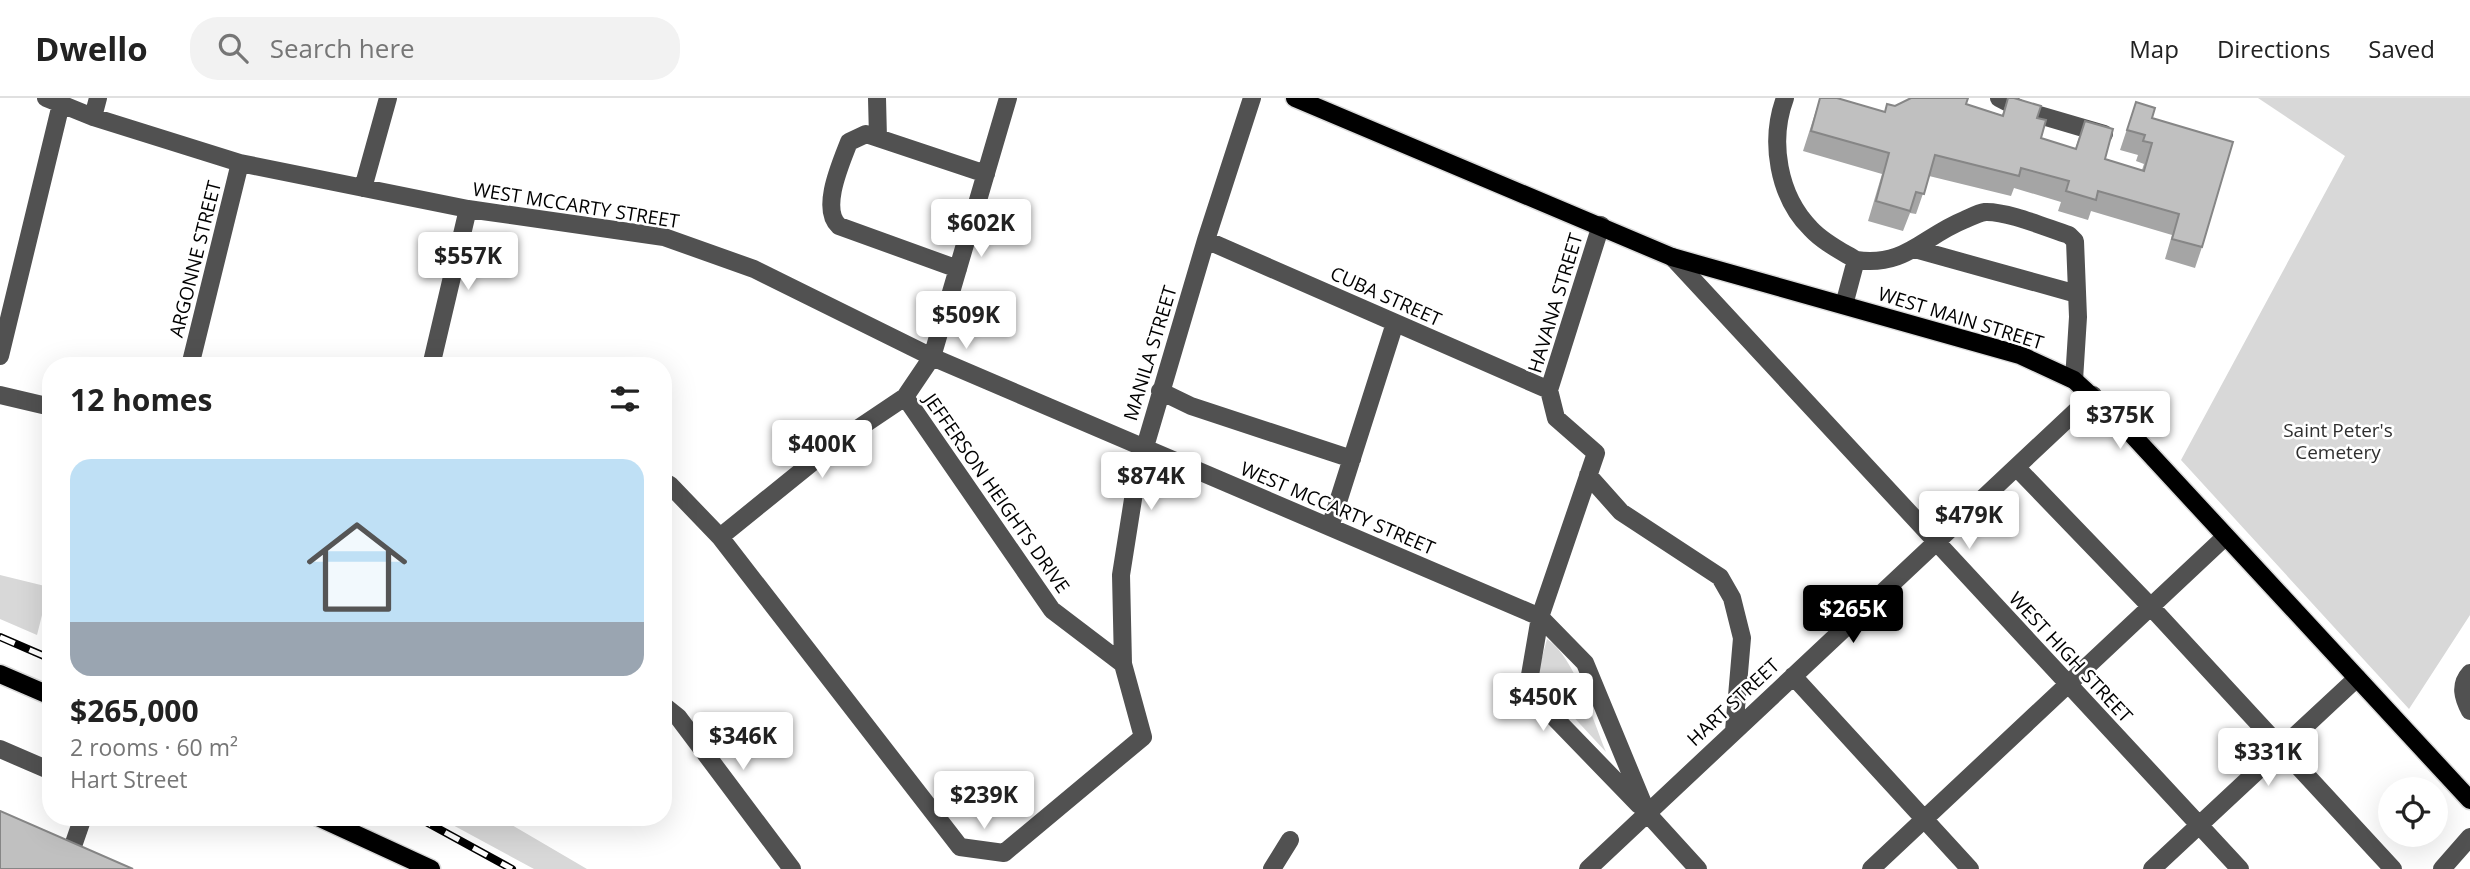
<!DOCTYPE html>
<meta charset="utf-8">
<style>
body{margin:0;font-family:"Open Sans",sans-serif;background:#f2f2f2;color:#222;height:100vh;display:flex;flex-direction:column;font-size:26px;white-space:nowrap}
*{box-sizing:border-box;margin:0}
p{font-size:23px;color:#767676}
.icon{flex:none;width:38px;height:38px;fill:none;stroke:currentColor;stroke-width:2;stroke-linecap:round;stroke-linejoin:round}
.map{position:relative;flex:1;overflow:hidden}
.side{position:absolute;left:42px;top:259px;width:630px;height:469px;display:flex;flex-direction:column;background:#fff;border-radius:28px;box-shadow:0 7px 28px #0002}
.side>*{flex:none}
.tools{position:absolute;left:2378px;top:679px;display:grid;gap:14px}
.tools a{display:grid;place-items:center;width:70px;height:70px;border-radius:50%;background:#fff;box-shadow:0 7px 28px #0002;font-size:35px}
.price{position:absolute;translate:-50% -60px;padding:0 16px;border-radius:7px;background:#fff;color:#222;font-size:23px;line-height:46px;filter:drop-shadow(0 2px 4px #0008)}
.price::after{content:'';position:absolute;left:50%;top:42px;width:21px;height:16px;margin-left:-10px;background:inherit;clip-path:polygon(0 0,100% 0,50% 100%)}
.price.selected{background:#000;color:#fff}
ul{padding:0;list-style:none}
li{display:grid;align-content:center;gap:14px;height:371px;padding:0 28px}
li+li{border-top:2px solid #e0e0e0}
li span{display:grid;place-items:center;height:217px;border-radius:21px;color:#555}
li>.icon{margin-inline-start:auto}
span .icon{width:126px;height:126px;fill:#fffc;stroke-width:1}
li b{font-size:30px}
h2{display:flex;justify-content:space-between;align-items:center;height:84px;padding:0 28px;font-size:30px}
header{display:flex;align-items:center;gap:42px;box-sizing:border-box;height:98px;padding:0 35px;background:#fff;border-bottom:2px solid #e0e0e0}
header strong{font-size:33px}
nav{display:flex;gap:38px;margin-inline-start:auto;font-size:24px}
.search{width:490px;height:63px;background:#f2f2f2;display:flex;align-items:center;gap:18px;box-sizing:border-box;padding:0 24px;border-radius:28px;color:#767676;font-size:26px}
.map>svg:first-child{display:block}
.green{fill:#d8d8d8}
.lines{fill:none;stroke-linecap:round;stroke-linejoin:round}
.major-casing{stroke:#dbdbdb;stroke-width:21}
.minor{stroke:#515151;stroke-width:18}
.major{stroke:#000;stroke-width:18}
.rail-casing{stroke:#000;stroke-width:8}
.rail{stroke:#fff;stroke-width:5;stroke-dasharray:16;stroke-linecap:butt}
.wall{fill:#a5a5a5}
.building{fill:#c0c0c0;stroke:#868686;stroke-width:2}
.labels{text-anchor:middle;stroke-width:5;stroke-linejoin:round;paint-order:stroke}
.street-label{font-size:19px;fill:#000;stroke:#fff}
.park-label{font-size:19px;fill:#2f2f2f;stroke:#fff}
</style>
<header>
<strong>Dwello</strong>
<div class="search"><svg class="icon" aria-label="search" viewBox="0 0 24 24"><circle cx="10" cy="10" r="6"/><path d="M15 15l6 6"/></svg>Search here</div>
<nav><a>Map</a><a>Directions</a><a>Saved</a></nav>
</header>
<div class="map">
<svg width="2470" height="771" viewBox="0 0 2470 771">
<rect width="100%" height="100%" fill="#fff"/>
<path class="green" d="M2258,0h212v517l-61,94 -228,-249 164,-304z
M0,477l49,12 -12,48 -37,-16z
M1547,541c28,18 46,82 59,113l-65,-70 -3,-10z
M438,719h60l89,52h-53z"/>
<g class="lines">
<defs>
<path id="major" d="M1295,0l377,159 348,98 54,25 50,46 346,374
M0,576l51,22
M318,719l113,52"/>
</defs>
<use href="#major" class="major-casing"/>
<path class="minor" d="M46,0l47,19 147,46 228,46 196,28 90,32 178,88 608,260 45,46 62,150 51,56
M877,0l1,40
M1785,0c-16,43 -7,98 26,131 12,13 30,22 45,31
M1999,0l23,12 82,24
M93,19l5,-19
M363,90l25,-90
M1601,127l-52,165 7,28 40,35 -56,164 -11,64 19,30 91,94
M1206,142l343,150
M1915,151l162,45
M1672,159l568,612
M958,171l-119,-43c-19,-17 2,-63 10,-84l17,-8 120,40
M1844,207l12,-45c50,7 66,-23 108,-40 7,-3 14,-7 21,-8 22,-1 62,16 84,23l6,6 3,76 -4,63
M0,258l61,-252
M190,268l50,-203
M431,268l37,-157
M1160,293l31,15 161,53
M0,297l51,12
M905,299l147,213 71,54
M2017,370l134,139 242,262
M1588,377l33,37 99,65 12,21 10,40 -8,93
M663,383l7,4 50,52 240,310 44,6 139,-116 -20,-73 -2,-89 16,-101 69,-234 46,-142
M1330,429l65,-204
M720,439l115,-93 70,-47 27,-40 76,-259
M2470,575c-11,12 -7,25 0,38
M1793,578l177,193
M663,607l15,12 114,152
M0,651l51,22
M74,745l9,-26
M1272,771l18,-29
M1588,771l505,-474
M1871,771l354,-332
M2152,771l205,-191
M2442,771l28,-32"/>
<use href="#major" class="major"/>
<defs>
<path id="rail" d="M0,539l51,22
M417,719l95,52"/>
</defs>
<use href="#rail" class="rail-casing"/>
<use href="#rail" class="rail"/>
</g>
<path class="wall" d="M1820,0l64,14 11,-6 71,-2 36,11 6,-17 29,20 4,20 34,11 10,-28 20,38 37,11 2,-6 -8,-3 2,-6 -18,-5 16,-48 16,16 50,129 -7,21 -30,-9 7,-24 -81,-24 -3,9 -30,-9 3,-9 -47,-14 -3,8 -82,-20 -13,38 -6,-1 -7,18 -35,-10 14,-47 -79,-23z"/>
<path class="building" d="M1820,0h17l48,14 2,-8 8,2 16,-8h57l-2,6 37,12 5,-18h6l27,8 -4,12 9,2 -5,18 35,11 9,-28 28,8 -8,30 39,12 8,-28 -9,-2 2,-6 -18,-5 9,-28 19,6 -3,10 81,24 -31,105 -30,-8 7,-25 -81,-23 -2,9 -30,-9 3,-10 -48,-13 -2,8 -84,-21 -11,39 -8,-2 -6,19 -34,-10 13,-48 -78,-22z
M0,713l133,58h-133z"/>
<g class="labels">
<g class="street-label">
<text transform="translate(576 107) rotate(9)" y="7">WEST MCCARTY STREET</text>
<text transform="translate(195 161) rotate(-76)" y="7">ARGONNE STREET</text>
<text transform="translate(1386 198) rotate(24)" y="7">CUBA STREET</text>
<text transform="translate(1555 205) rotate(-73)" y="7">HAVANA STREET</text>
<text transform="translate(1961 220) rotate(17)" y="7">WEST MAIN STREET</text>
<text transform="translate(1150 255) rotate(-73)" y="7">MANILA STREET</text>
<text transform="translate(997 395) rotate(55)" y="7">JEFFERSON HEIGHTS DRIVE</text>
<text transform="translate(1338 410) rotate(23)" y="7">WEST MCCARTY STREET</text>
<text transform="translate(2071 559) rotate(47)" y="7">WEST HIGH STREET</text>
<text transform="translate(1733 604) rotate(-43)" y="7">HART STREET</text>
</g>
<g class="park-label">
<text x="2338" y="339">Saint Peter's<tspan x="2338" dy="22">Cemetery</tspan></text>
</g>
</g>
</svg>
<div class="tools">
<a><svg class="icon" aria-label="locate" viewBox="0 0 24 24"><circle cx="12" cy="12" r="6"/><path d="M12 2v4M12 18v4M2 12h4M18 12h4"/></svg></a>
</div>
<b class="price" style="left:981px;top:161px">$602K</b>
<b class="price" style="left:468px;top:194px">$557K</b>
<b class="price" style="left:966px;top:253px">$509K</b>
<b class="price" style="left:2120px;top:353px">$375K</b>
<b class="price" style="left:822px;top:382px">$400K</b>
<b class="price" style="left:1151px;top:414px">$874K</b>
<b class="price" style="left:1969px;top:453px">$479K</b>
<b class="price selected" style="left:1853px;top:547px">$265K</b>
<b class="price" style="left:1543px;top:635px">$450K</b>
<b class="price" style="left:743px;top:674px">$346K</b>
<b class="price" style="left:2268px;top:690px">$331K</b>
<b class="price" style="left:984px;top:733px">$239K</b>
<section class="side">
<h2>12 homes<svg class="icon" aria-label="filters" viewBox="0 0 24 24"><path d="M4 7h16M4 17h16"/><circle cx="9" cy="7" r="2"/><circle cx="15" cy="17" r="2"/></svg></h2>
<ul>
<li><span style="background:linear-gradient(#bfe0f5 75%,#9aa5b1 0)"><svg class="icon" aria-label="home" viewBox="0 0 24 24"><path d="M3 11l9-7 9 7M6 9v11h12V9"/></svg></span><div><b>$265,000</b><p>2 rooms · 60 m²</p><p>Hart Street</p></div></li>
</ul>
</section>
</div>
